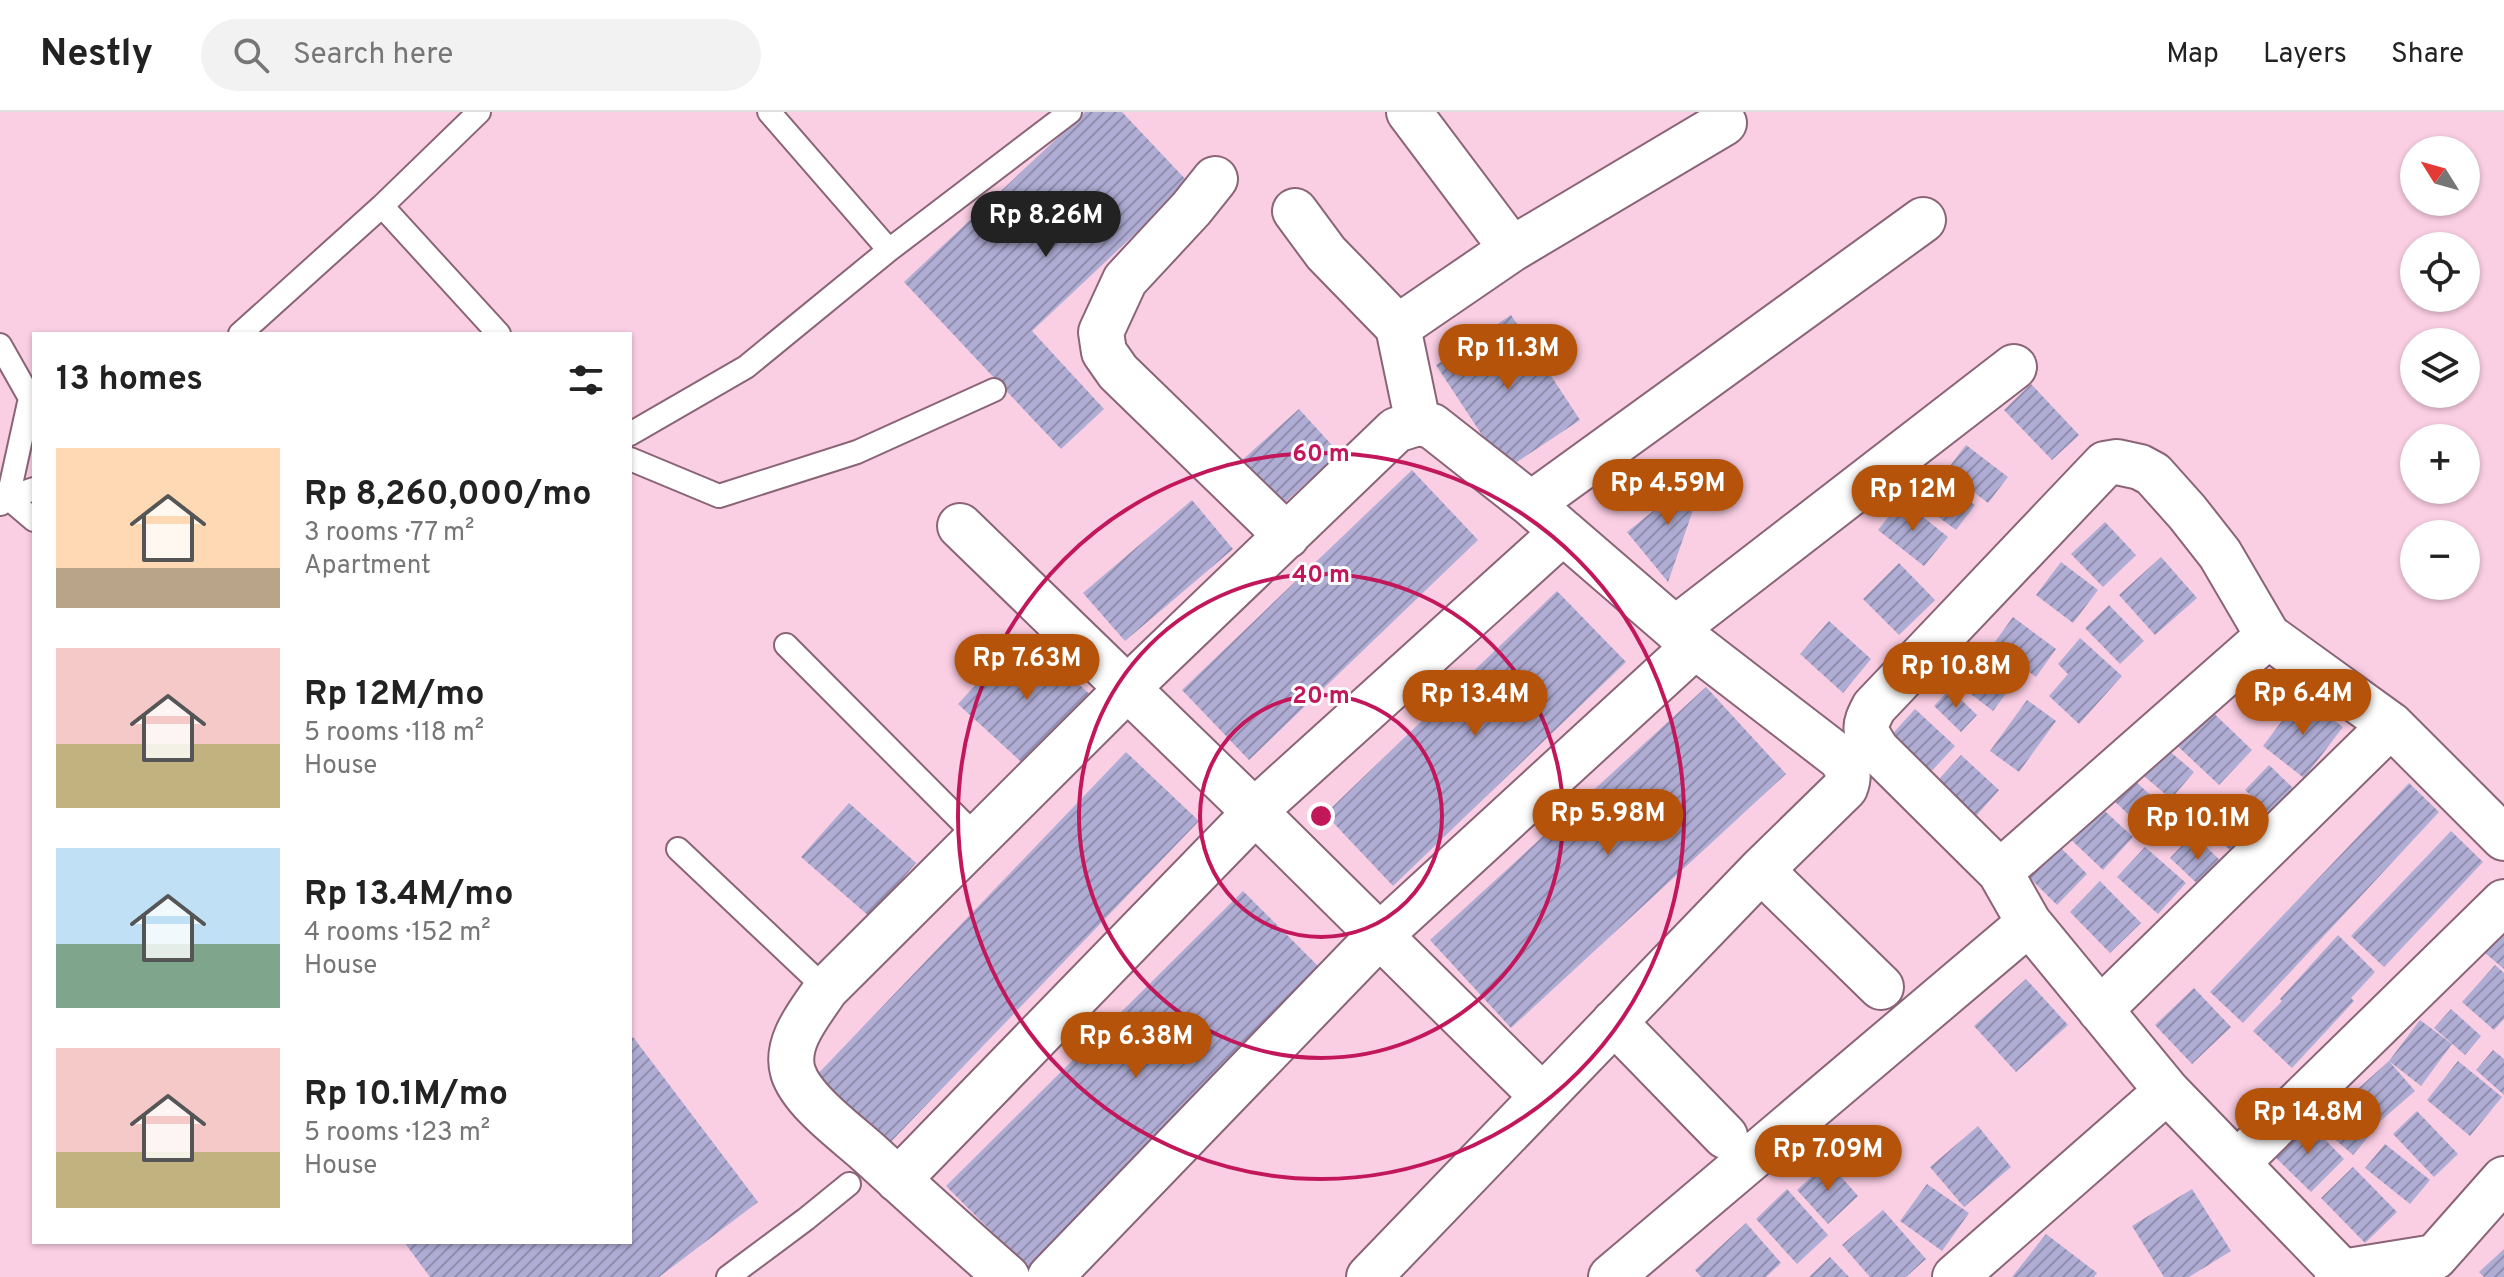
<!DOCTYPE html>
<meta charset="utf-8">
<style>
body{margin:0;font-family:Overpass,sans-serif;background:#f2f2f2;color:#222;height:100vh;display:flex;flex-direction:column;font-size:30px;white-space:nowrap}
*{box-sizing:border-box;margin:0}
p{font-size:26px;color:#767676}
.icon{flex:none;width:44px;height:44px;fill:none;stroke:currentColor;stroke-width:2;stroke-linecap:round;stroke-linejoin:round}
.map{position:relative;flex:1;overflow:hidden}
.drawer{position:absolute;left:32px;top:220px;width:600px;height:912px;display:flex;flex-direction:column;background:#fff;border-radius:0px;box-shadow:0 2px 6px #0004}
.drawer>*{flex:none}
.needle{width:52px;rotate:307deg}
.controls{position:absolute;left:2400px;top:24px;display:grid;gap:16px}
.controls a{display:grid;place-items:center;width:80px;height:80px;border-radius:50%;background:#fff;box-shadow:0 2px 6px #0004;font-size:40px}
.price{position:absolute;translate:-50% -68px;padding:0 18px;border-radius:28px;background:#b45309;color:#fff;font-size:26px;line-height:52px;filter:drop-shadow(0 2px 4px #0008)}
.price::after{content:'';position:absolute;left:50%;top:48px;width:24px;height:18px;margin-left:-12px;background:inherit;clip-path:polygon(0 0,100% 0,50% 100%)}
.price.current{background:#222;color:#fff}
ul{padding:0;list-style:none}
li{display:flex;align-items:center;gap:24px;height:200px;padding:0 24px}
li span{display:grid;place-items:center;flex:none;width:224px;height:160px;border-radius:0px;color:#555}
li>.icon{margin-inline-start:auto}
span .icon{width:96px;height:96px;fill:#fffc;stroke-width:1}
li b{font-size:34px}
h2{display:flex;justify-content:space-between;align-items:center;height:96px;padding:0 24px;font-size:34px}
header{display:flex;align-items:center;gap:48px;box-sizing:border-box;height:112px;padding:0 40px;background:#fff;border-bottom:2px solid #e0e0e0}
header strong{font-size:38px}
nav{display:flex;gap:44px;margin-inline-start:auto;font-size:28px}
.search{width:560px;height:72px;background:#f2f2f2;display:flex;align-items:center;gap:20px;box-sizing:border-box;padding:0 28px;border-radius:44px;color:#767676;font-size:30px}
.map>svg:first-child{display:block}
.building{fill:url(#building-hatch)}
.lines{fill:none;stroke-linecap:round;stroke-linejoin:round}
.service-casing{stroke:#8a6477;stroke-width:26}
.minor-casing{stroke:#8a6477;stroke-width:48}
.service{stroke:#fff;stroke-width:22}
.minor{stroke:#fff;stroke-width:44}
.ring{fill:none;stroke:#c2185b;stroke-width:4}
.centre{fill:#c2185b;stroke:#fefefe;stroke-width:4}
.ring-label{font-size:24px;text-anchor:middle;font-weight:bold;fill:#c2185b;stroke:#fefefe;stroke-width:6;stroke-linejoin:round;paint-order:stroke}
</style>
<header>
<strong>Nestly</strong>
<div class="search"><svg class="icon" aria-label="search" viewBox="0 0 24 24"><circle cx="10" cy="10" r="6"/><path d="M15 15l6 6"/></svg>Search here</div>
<nav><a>Map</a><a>Layers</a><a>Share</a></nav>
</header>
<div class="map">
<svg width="2504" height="1165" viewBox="0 0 2504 1165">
<defs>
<pattern id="building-hatch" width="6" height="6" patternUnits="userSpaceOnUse" patternTransform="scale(2)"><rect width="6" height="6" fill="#b0add5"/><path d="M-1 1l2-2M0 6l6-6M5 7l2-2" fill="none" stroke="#908dae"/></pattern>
</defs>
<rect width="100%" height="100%" fill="#facee3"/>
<path class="building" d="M1085,0h37l67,71 -157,148 72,78 -43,40 -157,-167z
M1511,203l69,105 -75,50 -69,-105z
M2031,272l48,51 -27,25 -48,-50z
M1299,297l40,44 -58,53 -41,-44z
M1966,333l42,32 -20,26 -42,-32z
M1708,355l-40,115 -41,-50z
M1412,358l66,70 -229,220 -67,-70z
M1936,364l39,29 -19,25 -39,-29z
M1192,388l41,49 -108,92 -42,-48z
M1902,388l46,37 -24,29 -46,-36z
M2105,410l31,33 -33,32 -32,-33z
M2161,445l36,41 -42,37 -36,-40z
M2061,450l37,28 -25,33 -37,-28z
M1899,451l36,37 -36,35 -36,-36z
M1557,479l69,71 -233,224 -68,-72z
M2109,493l35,36 -24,23 -35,-36z
M2013,505l43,32 -20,28 -44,-31z
M1829,509l42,38 -28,34 -43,-39z
M1023,522l72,65 -65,71 -72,-66z
M2080,526l42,38 -43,48 -30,-28 19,-22 -10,-10z
M1981,533l39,30 -27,36 -39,-30z
M1706,575l80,87 -275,254 -81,-88z
M1950,577l27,26 -16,17 -27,-26z
M2301,584l42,31 -39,51 -41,-32z
M2027,588l29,21 -37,51 -29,-21z
M2202,590l50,48 -33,35 -51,-48z
M1915,597l40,37 -29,31 -40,-36z
M2154,626l40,34 -23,27 -40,-34z
M1126,640l73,69 -315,328 -72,-69z
M1961,643l38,35 -30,34 -39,-35z
M2269,653l24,23 -24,25 -24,-23z
M2131,665l35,33 -20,21 -35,-33z
M2409,671l30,29 -196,211 -33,-31z
M2237,684l24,22 -31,32 -24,-22z
M2094,689l39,36 -30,33 -39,-37z
M849,691l67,60 -46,54 -69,-60z
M2451,719l32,31 -99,105 -33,-31z
M2193,722l34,33 -23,23 -34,-32z
M2052,727l35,35 -30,31 -35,-35z
M2145,735l41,36 -28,31 -41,-37z
M2100,769l41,42 -31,30 -40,-41z
M1243,779l83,83 -297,295 -83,-83z
M2504,818v39l-20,-17z
M2338,823l37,37 -24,26 3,3 -62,67 -39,-37 29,-30 -2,-2z
M2495,853l9,8v46l-10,11 -32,-28z
M2026,867l42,46 -52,47 -42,-46z
M2194,876l37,39 -39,37 -37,-39z
M2451,897l30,27 -16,19 -31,-27z
M2420,908l32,24 -31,42 -32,-25z
M633,925l125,165 -99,75h-229l-26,-35h226v-203z
M2493,938l11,9v36l-28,-25z
M2389,949l26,30 -38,33 -26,-29z
M2458,949l44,36 -32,39 -43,-36z
M2336,985l38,33 -21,25 -38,-33z
M2417,999l41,43 -24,23 -41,-43z
M2305,1007l39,40 -33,33 -40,-39z
M1978,1014l33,41 -47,40 -34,-40z
M2385,1032l45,36 -20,24 -45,-36z
M1828,1050l30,34 -30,28 -31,-34z
M2353,1055l44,45 -32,31 -44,-45z
M1927,1072l42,29 -27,38 -42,-30z
M1787,1077l41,46 -31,29 -41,-45z
M2192,1077l39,62 -42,26h-25l-32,-51z
M1883,1098l43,49 -20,18h-36l-28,-32z
M1746,1111l35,40 -15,14h-65l-6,-7z
M2046,1122l51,39 -3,4h-82z
M2504,1137v28h-20l-5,-5z
M1830,1145l19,20h-40z"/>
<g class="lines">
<defs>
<path id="service" d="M382,94l117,128
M889,138l181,-138
M240,222l142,-128 97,-94
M0,233l30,53 -22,100 26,22
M630,322l116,-67 143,-117 -120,-138
M630,347l89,37 138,-44 137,-62
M1,392l7,-6 26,-9
M786,533l192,193
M678,737l148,140
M728,1165l78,-58 43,-35"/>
<path id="minor" d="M1409,0l103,137
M1215,67l-24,30 -66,71 -24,52 3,20 14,20 169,164
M1295,99l31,42 72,74 20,96
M1398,215l114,-78 212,-126
M1531,392l392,-284
M960,414l295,286 287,284
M1675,517l339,-262
M1761,758l120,117
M2000,760l268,-236
M2100,898l291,-285
M1614,910l111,114
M2237,1051l267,-261
M898,1068l372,-383 293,-265 -32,-28 -99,-78 -14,-3 -22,7 -254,244 -316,315c-15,23 -42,53 -33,83 9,29 54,61 76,81 46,42 91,83 138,124
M2342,1160l-175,-181 -138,-168 -29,-51 -123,-122c-13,-20 -14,-22 -3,-43l231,-243 12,-2 23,5 13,7 34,38 33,42 48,82 123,89 113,113
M1050,1165l329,-341 316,-290
M1369,1165l392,-407 84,-82c5,-12 3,-21 -6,-31l-144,-111 -132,-114
M1611,1165l418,-354
M1955,1165l212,-186
M2337,1165l5,-5 93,-15 69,-78"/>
</defs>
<use href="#service" class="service-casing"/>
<use href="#minor" class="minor-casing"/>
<use href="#service" class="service"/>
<use href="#minor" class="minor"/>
</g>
<g class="ring">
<circle cx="1321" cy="704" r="121"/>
<circle cx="1321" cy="704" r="242"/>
<circle cx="1321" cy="704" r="363"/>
</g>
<circle cx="1321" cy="704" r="12" class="centre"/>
<g class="ring-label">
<text x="1321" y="349">60 m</text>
<text x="1321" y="470">40 m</text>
<text x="1321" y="591">20 m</text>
</g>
</svg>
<div class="controls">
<a><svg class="needle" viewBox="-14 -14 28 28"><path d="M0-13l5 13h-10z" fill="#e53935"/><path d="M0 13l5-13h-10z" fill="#767676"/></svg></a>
<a><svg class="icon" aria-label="locate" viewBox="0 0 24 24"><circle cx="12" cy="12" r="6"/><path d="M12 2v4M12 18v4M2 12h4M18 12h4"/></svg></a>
<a><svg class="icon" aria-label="layers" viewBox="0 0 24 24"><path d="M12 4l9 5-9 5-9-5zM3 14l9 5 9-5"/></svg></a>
<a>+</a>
<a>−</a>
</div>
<b class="price current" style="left:1046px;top:147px">Rp 8.26M</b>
<b class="price" style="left:1508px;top:280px">Rp 11.3M</b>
<b class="price" style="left:1668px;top:415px">Rp 4.59M</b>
<b class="price" style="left:1913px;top:421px">Rp 12M</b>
<b class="price" style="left:1027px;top:590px">Rp 7.63M</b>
<b class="price" style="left:1956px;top:598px">Rp 10.8M</b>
<b class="price" style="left:2303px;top:625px">Rp 6.4M</b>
<b class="price" style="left:1475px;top:626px">Rp 13.4M</b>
<b class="price" style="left:1608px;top:745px">Rp 5.98M</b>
<b class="price" style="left:2198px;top:750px">Rp 10.1M</b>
<b class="price" style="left:1136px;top:968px">Rp 6.38M</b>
<b class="price" style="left:2308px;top:1044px">Rp 14.8M</b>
<b class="price" style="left:1828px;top:1081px">Rp 7.09M</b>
<section class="drawer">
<h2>13 homes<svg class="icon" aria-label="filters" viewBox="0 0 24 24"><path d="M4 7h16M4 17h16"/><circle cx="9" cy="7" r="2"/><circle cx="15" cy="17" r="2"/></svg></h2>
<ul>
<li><span style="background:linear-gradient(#ffd9b3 75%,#b9a48a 0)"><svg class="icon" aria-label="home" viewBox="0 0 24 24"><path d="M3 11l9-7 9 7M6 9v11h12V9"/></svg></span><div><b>Rp 8,260,000/mo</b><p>3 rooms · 77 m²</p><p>Apartment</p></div></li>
<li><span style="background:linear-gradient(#f6c9c9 60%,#c2b280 0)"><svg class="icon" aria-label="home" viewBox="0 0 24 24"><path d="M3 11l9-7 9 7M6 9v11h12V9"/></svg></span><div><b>Rp 12M/mo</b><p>5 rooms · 118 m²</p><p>House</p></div></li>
<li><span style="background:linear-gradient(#bfe0f5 60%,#7fa58c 0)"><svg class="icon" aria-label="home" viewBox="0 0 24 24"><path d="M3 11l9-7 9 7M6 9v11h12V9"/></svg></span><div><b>Rp 13.4M/mo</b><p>4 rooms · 152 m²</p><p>House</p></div></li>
<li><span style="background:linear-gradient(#f6c9c9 65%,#c2b280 0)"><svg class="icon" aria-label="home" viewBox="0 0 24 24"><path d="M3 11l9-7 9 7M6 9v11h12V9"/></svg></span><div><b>Rp 10.1M/mo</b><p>5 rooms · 123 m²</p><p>House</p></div></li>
</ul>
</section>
</div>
